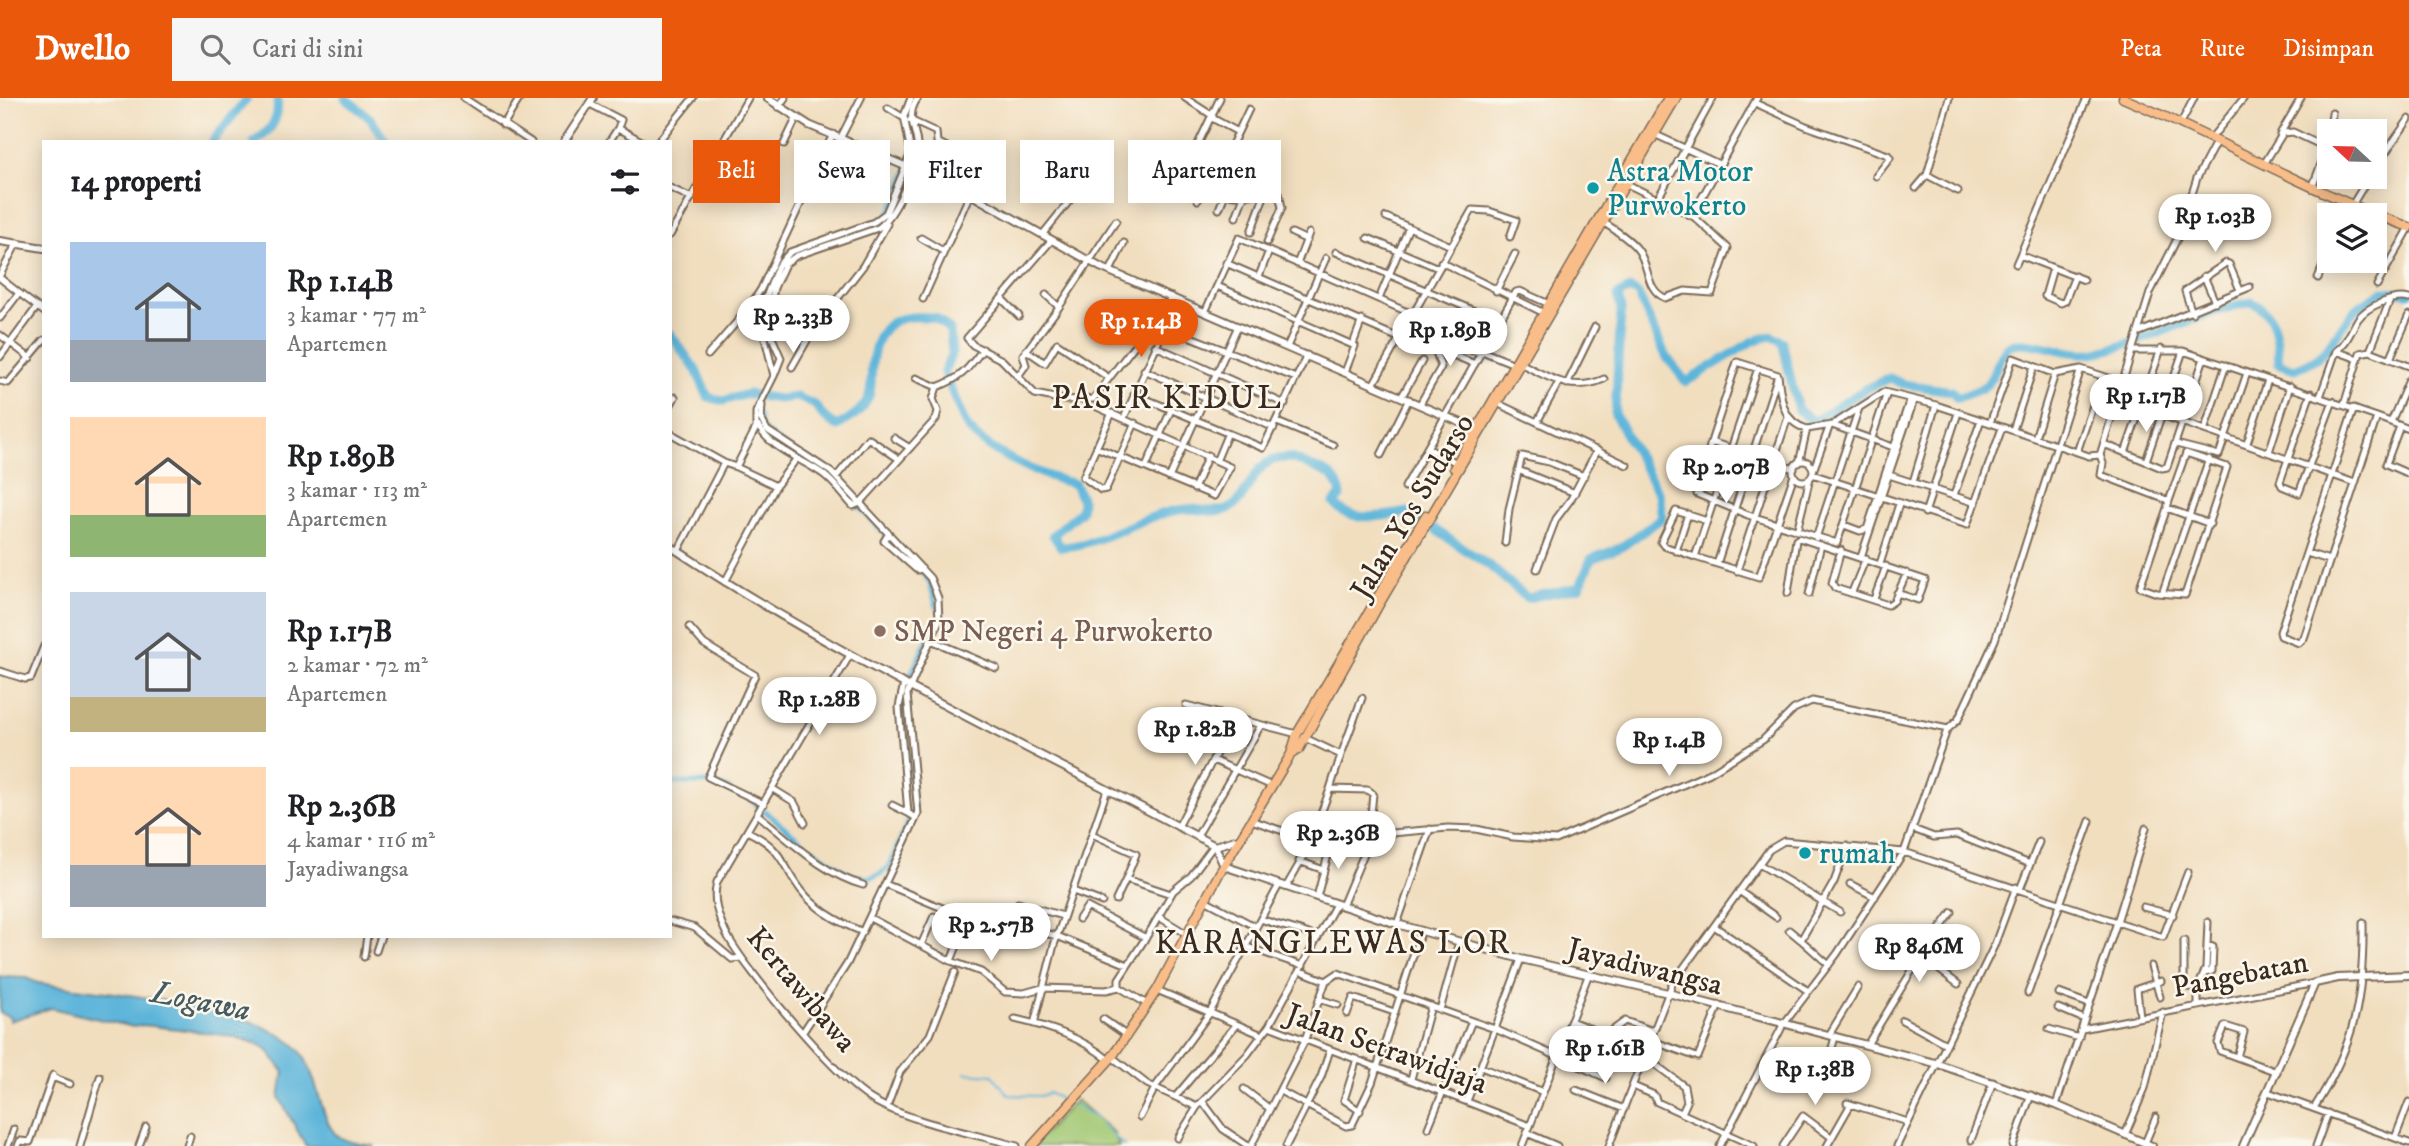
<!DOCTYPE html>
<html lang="id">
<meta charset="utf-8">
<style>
body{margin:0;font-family:"IM FELL DW Pica",serif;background:#f6f6f6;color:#202124;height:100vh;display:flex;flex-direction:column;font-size:26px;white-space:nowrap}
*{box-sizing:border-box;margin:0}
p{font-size:23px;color:#757577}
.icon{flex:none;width:38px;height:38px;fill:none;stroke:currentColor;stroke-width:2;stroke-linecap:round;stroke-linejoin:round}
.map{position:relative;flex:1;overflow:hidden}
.details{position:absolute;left:42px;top:42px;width:630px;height:798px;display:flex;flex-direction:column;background:#fff;border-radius:0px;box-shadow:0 4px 18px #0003}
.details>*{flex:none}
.top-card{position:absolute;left:693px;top:42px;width:665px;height:63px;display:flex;gap:14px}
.needle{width:46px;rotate:292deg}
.tools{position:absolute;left:2317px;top:21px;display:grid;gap:14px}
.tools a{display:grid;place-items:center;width:70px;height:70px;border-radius:0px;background:#fff;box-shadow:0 4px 18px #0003;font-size:35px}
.price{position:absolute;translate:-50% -60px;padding:0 16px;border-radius:24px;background:#fff;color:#222;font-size:23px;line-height:46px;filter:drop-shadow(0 2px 4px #0008)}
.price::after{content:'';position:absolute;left:50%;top:42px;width:21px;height:16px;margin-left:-10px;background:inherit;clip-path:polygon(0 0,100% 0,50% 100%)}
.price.on{background:#ea580c;color:#fff}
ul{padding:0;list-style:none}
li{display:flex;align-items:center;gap:21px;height:175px;padding:0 28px}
li span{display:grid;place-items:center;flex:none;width:196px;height:140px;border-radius:0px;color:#555}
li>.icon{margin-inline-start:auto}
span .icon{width:84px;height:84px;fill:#fffc;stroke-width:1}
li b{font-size:30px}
h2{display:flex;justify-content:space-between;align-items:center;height:84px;padding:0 28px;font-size:30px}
.chip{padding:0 24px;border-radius:0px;background:#fff;box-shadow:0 4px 18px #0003;font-size:24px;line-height:63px}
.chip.on{background:#ea580c;color:#fff}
header{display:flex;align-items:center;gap:42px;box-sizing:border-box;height:98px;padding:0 35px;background:#ea580c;color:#fff}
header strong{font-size:33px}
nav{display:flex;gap:38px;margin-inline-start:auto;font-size:24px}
.search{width:490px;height:63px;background:#f6f6f6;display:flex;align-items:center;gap:18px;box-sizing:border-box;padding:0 24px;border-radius:0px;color:#757577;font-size:26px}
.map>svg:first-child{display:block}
.green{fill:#a1c772;stroke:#6e7848;stroke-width:2}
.water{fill:#5db5da;stroke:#4c707c;stroke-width:2}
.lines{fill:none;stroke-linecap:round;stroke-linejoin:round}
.stream{stroke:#5db5da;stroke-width:2}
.canal{stroke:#5db5da;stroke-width:5}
.river{stroke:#5db5da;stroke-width:9}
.minor-casing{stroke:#7b6956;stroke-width:9}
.tertiary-casing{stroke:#7b6956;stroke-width:10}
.trunk-casing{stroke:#7b6956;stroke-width:11}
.minor{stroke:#fff;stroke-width:5}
.tertiary{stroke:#fff;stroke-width:6}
.trunk{stroke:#f8bd89;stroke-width:8}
.culture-dot{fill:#0f9aa8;stroke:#fbf7ec;stroke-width:2.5}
.education-dot{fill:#8d6e63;stroke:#fbf7ec;stroke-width:2.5}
.labels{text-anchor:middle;stroke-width:5;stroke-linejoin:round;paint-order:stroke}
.culture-label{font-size:30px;fill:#0d838f;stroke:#fbf7ec;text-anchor:start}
.street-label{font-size:30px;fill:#3b2a1e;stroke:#fbf7ec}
.education-label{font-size:30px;fill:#785e54;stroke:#fbf7ec;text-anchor:start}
.water-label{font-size:32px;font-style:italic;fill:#475b60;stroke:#fbf7ec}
.quarter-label{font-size:33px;letter-spacing:2px;fill:#3b2a1e;stroke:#fbf7ec}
</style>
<header>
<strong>Dwello</strong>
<div class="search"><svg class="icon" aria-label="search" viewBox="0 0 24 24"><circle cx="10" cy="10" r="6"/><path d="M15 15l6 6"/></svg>Cari di sini</div>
<nav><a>Peta</a><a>Rute</a><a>Disimpan</a></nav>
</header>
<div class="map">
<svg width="2409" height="1048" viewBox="0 0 2409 1048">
<rect width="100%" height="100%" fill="#fbf7ec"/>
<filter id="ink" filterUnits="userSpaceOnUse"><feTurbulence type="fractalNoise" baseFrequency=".0143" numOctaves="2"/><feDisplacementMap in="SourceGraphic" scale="14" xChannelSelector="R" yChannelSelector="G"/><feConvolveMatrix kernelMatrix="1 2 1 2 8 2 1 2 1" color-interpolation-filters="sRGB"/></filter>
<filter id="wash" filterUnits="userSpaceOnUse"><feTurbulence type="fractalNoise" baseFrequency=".00686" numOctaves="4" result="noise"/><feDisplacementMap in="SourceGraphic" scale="28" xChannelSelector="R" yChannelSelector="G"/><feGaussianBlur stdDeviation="1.57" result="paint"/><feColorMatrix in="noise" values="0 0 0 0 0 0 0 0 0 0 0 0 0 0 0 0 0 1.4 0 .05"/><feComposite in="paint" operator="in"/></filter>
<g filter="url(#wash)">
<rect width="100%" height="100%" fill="#f1debf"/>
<path class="green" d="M1076,1002l38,33 5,13h-87z"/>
<path class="water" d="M0,879l26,1 12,5c72,11 196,18 254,60 27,20 26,80 47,94 9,6 25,7 36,9h-69l-27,-49 5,-25c-6,-7 -11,-16 -17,-22 -19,-17 -96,-21 -124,-25l-10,2 -82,-19 -41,13v-4l-10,-4z"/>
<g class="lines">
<path class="stream" d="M965,975l28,2 15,20 32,1 9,-3 17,9
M1074,1007l20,11 30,30"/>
<path class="canal" d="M843,137l37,-12 10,-11 22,-53 2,-13 -7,-26
M770,237l-3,-15 5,-33
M759,316l3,15 39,29
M813,367l22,16 75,79
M922,474l7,9 8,27
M910,578l22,-46
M670,685h40l19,6
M750,701l55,45 46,31 18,3 11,-4 9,-7 25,-59 -13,-108"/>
<path class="river" d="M345,0l25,20 16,24
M212,44l35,-44
M254,44c17,-10 26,-24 23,-44
M670,236l26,36 12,27 15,4 24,-7 32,5 18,-2 18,8 9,12 13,9c13,-7 26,-15 32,-30 3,-9 2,-22 3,-32 5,-43 25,-51 64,-46l14,12 2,23 -8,19c6,12 18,48 24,56 21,25 76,49 107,56l7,16 -1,11 -28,24 8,12c41,-1 87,-37 128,-38 12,0 25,5 37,1 27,-10 23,-54 62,-52 8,0 17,7 25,9 16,6 25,10 28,28l-7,8c16,22 53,12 75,9l82,55 36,31 53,-11 11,-28 29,-11 42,-30 -3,-24 -44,-79 6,-105 -3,-15 12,-6 8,5 28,62 20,26 67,-41 18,-5 11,5 16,69 15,11c29,-14 44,-31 77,-43l13,6 49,7 5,7c9,-4 24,-7 30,-14 11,-12 11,-38 31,-41 21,-2 53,15 80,9 54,-11 100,-40 154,-50 25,12 25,36 27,62l16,5c36,-14 33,-25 54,-52 8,-11 24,-19 35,-26l25,2"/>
</g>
</g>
<g filter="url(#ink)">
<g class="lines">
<defs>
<path id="minor" d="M464,0l67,44
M1185,0l28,18
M1220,0l-30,63v11c21,23 52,29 80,18l9,3 3,15 -15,34
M1755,5l51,23 82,29 2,3 -14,18
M590,6l31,16 -3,8 25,14
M778,9l7,-9
M888,10l16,10
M1212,20l26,14 -21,44
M910,22l26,12 1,10 10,5
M2181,25l13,-25
M503,27l17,-27
M2330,33l2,-18
M1238,34l11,-23
M1654,36l65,30
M2280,36l21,-36
M841,39l20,-39
M2212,39l32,-39
M609,44l9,-14
M658,44l35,-44
M784,46l12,-25
M713,60l34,18 13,-16
M822,61l28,13 15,-24
M2264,66l19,-31 10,-1 36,17
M2375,70l34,-49
M1927,77l31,16
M1625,85l69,34
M1186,88l7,-11
M670,90l22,10
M1916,90l11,-13 22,-77
M2312,90l15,-40
M806,93l12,6
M864,95l19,-37
M1198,102l10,-14
M1657,102l56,-102
M1219,111l6,-15
M2346,117l23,-38
M1236,119l8,-21
M1386,119l65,29
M1603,124c12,8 27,17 35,28 12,16 7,39 27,48l20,-7 27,2 16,-45 -34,-31 1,-7 62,-112
M1251,134l15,-41
M1292,135l15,7
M670,137l78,-137
M1042,137l33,-41
M921,140l22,13
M1368,140l70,30
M1050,144l-83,96 6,7 29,15 33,34 29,6 29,-1 79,-102
M1336,154l162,69
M2020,157l67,-157
M1441,164l103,51
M1226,165l173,75
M1297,166l12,-31
M2016,166l4,-9 64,25
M2053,170l-8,28 16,7 4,-2 10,-25
M1110,173l14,-28
M0,177l17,-32
M1259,178l10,-25
M2204,178l11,26
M0,180l19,15 -19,25
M2318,180l11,-27
M2377,187l32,-56
M1217,188l138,60 -10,26
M1496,193l19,-37
M19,195l25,19
M1046,197l13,12 57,-86
M923,201l47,-105
M1002,201l17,17
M1379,201l30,-72
M1205,214l34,-74 173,76
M2192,215l-7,-22 41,-28 3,1 11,26
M2140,234l110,-45
M0,237l30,23
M1353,246l9,-24
M1155,248l130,58
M1287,249l39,-89
M1436,250l39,16
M1026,252l19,13 12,-20 52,35
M1482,253l34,-59 4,-1 29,13
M2134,253h49l194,66 -73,221 -5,5 -18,-7 -1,-4 74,-224
M2336,253l22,8
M2370,253l20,-51
M708,257l40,-46 13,-20 72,-155
M0,259l37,-50
M2390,261l19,-44
M1522,266c27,14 51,29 82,15
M792,269l21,-37 50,-64 24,-42
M1758,270l-63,189 64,20 35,-102
M1144,272l130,58
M774,278l7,-18 -10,-23 -2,-19 5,-28 11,-24 11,-8 82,-28c16,-10 38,-59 39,-78 2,-20 -14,-32 1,-52
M1018,278l8,-11 -3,-10 36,-48
M916,280l21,9
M0,283l8,2 36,-43
M1374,285l98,-173 17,1 27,9 -6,17
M1567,286l28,-57
M2311,295l-31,89 2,4 17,7 34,-92
M1134,296l129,54 44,-93
M1402,298l20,-35
M2320,299l16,-46c12,-9 14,-19 22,-32 9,-13 36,-24 51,-20
M2119,302l236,83
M1420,306l21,-37 -7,-21 1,-6 46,13
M1499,306l128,61
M2344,307l16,-52 10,-2 39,15
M670,308l5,-9
M1097,309l133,60 -16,29 -116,-48
M1112,315l-29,64 18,13 5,-1 29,-66
M2377,319l32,12
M1124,320l41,-91 131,51
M1277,324l56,23
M1537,324l22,-40
M2391,324l18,-42
M1990,325l23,-65 42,16 26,-5 43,14
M1832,327l61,22
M756,328v-14l18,-36 -12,-51 4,-28 12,-31 12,-14 84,-30 12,-9 25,-60 -7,-37 7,-18
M758,328c13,23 44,33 65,48 12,9 20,21 30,32l7,-3 -29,-31 -64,-42 -6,-11 1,-14
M2400,328l-14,38 23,10
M2205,330l21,-63
M2013,332l21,-64
M670,335l54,30
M894,340l16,10
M2035,340l20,-64
M1711,344l-14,52 51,21 89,28 50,-150
M2247,345l21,-63
M2104,346l58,24 5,-1 37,-109
M2176,346l43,11 28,-82
M1427,350l30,15
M2077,354l26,-76
M2269,354l21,-66
M2125,355l36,-104
M1381,357l28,-56
M2100,357l3,8 -2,12 68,26 -2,7 43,16
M1217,361l10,-24
M2146,363l37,-110
M1793 373a10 10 0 1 1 20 0a10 10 0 1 1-20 0Z
M1799,365l8,-34
M736,369l40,19
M1146,369l25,-57
M1794,371l-83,-27 26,-80 41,13c3,23 4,47 29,54l25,-4 52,-33 52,13 153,51 11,-1 50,-162 29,-58 18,-57 20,-38
M1518,372l57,23
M1813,373l17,-46
M1812,376l155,51 35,-97
M1886,376l90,29
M836,379l32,-39 31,21
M1169,380l69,-152
M1913,384l23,-77
M1405,389l77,-136 32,13
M1194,391l14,-34
M1954,397l27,-75
M2167,410l-27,79 17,6 28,2 42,-128 -41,-14 -17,48
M1925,415l33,-100
M1844,427l16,6 7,-2 43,-130
M1797,433l13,-53
M889,435l-5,8 33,29 5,-1
M1816,440l43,-130
M1505,445l4,-34 13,-53 27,6 35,14
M1841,452l-9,33 3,5 53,17 6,-4 13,-28
M678,453l46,-88 12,4 21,-41
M1676,453l12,-37
M2307,455l22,7
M1695,459l-31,-11 -3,-4 15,-31 31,10
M1861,459l53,-157
M1717,466l60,-186
M1880,466l19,-60
M1537,471l19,-50 15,-20 26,-49
M1737,473l51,-154
M725,484l51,-96 21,-28
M2163,493l46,-132
M1852,494l14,-34
M1788,495l8,-53 3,-2 126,42 -7,20 -21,-7
M1809,496l12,-49
M1874,501l12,-33
M689,529l15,17 51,31 -47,102 56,27
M931,542l65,28
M850,557l-133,227c-5,18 1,34 9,51 19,37 113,148 148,168 37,21 101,33 143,45
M0,573l25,8 6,-1 13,-32
M904,585l-5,24 9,106 8,5
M1186,607l111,29
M1195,634l10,-22
M1305,640l36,17 -11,34 38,1 5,4 -5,50 -26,62
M1341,657l21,-57
M1213,662l59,26
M773,691l21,13 11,21
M892,707l16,8
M757,716c32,25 65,60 106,71
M1251,722l29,10 33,6
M1178,729l56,-108
M2146,730l-29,94 46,15 25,-65
M1913,731l21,8 23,-2 73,29
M747,733c36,18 32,29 54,59 15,20 39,33 62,42
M1092,736l44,20 -10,25
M1197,738l64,-111
M1308,751l61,-14 79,-7 28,1 37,8 43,3 154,-67 53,-33 31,-31 18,-8 136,28
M1299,763l25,9
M1759,766l81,48
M885,786l98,41h28l46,11 71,29
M1850,786l25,13
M1286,789l22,-38 22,-60
M2020,791l19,-47
M1073,793l29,11
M1739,793l37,26
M1317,799l11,-42 -2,-10
M1116,802l10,-21 45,15
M1205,802l51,27
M2143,809l30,8
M1159,819l28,17
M870,820l81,43 30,11 24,20 19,1 18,-5 64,2 13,-3 28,17
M1079,821l8,-12 59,31
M1261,821c20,8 39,10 57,19
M670,823l25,7 37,31 10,-1
M1397,826l33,-95
M1011,827l7,-22 45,13
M1714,828l94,65
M1789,832l12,10
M2184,843v42l4,4 10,1
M921,847l13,-29
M1247,849l56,19
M376,853l5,-15
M1921,858l37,28
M364,859l3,-21
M951,863l9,-23
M1829,867l-28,-25 33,-58 13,-36
M2151,868l9,31
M1301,873l25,10
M2205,875l7,-2 1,-24 -6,-2
M1119,889v-8l33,-51 21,-37 18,-15 23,-31
M1157,892l105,45 7,-9 261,100 -3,7 30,13
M2028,895l62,-172
M2059,895l30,11
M1319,901l19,6
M2198,907v-17l8,-20 2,-46
M2058,910l26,11
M1440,912l19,-68
M1347,916l6,-16 41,14
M2140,919l-3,-28 24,-8
M1015,921c35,8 66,18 94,41
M1103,921l23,16
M1902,922l44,24
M1472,923l23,8 26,-70
M1571,923l35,14 19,-14 28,10
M1034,926l20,-79 53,-155
M1269,928l67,-122
M2049,931l30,9
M2082,931l233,-46
M803,934l44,-68 71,-150 -11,-120 32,-73 -1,-23 -8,-20 -70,-75 76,-84 2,-8 -5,-12 4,-12c25,-9 30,-17 46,-38
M1829,937l29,-48
M1650,942l44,16
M1867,947l55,-91 30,-42
M1626,953l30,14 28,21 3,16 -5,11
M1112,959l35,27 50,23 50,-52 15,-20
M1698,959l21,-52
M2237,959l7,-25 -19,-6 -7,17 2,8 57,21
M1357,961l-13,41 16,11
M1481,969l62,25
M52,979l18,7
M1824,979l11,-40
M1411,981l20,-73
M1633,988l21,9 3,7 97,44
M1244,991l26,20
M1576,992l48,19
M1280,993l66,35 6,-1 20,-42 49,-152
M2268,994l141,51
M1176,998l60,-71
M1467,1003l28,-72 111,49
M1203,1004l20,27 25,17
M1847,1005l61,19
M887,1009l13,-35 30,-37 25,-63
M2314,1010c41,-63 50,-111 49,-185
M1140,1019l16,-31 53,-72 70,-129
M1530,1028l58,-150
M2125,1037l20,-47 18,-76
M1178,1040l19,-31
M2395,1040l14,-36
M1971,1042l22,-58
M2145,1045l11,-26
M8,1048l6,-17
M18,1048l2,-5 10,1 23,-67
M80,1048l20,-69
M139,1048l7,-19
M187,1048l3,-10
M1251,1048l53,-104 22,-61 12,-8 134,48 -44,107
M1286,1048l35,-69 9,-27
M1522,1048l5,-13
M1609,1048l63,-162 97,-134 15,-9 120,11 213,70 -61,183
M1720,1048l63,-121 54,-71 67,-102 43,-122 11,-10 37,-80 86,-271
M1783,1048l20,-30 28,21
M1827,1048l24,-42
M1897,1048l97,-200 22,-59
M2013,1048l18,-51
M2316,1048l12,-33"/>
<path id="tertiary" d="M767,0l42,27 161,69 130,73 380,164
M564,44l29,-44
M0,143l44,7
M670,448c173,115 362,202 545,300
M1215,748l9,20 173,58 124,35 147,34 267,70 121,42 96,41
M1215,748l24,-7
M2243,1048l72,-163 23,-5 71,-3"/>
<path id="trunk" d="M2123,0c97,41 187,94 286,129
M1624,76l44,-76
M1454,370l164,-283
M1291,656l6,-20 129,-219
M1032,1048l80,-89 45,-67 62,-116 72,-120 8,-5 78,-141 299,-510"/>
</defs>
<use href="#minor" class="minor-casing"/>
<use href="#tertiary" class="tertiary-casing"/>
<use href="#trunk" class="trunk-casing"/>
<use href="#minor" class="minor"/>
<use href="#tertiary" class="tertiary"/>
<use href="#trunk" class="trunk"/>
</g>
</g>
<g class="culture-dot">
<circle cx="1593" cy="90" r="7"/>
<circle cx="1805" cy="755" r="7"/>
</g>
<circle class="education-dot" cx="880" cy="533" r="7"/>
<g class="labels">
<g class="culture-label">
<text x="1607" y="83">Astra Motor<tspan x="1607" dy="34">Purwokerto</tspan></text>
<text x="1819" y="765">rumah</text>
</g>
<g class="street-label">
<text transform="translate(1412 408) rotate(-59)" y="10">Jalan Yos Sudarso</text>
<text transform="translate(1645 868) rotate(14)" y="10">Jayadiwangsa</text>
<text transform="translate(2240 876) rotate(-11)" y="10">Pangebatan</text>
<text transform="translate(802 891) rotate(50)" y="10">Kertawibawa</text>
<text transform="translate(1387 950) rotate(20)" y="10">Jalan Setrawidjaja</text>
</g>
<g class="education-label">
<text x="894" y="543">SMP Negeri 4 Purwokerto</text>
</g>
<g class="water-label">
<text transform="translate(201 902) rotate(11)" y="11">Logawa</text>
</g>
<g class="quarter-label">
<text x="1167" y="310">PASIR KIDUL</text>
<text x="1333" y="855">KARANGLEWAS LOR</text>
</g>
</g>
</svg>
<div class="tools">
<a><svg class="needle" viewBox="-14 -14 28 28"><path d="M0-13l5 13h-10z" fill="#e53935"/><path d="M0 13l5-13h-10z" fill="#757577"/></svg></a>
<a><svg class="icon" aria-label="layers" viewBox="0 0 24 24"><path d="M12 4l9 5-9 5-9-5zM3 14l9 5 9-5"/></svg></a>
</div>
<b class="price" style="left:2215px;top:156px">Rp 1.03B</b>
<b class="price" style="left:793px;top:257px">Rp 2.33B</b>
<b class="price on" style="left:1141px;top:261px">Rp 1.14B</b>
<b class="price" style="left:1450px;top:270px">Rp 1.89B</b>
<b class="price" style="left:2146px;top:336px">Rp 1.17B</b>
<b class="price" style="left:1726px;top:407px">Rp 2.07B</b>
<b class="price" style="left:819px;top:639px">Rp 1.28B</b>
<b class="price" style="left:1195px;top:669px">Rp 1.82B</b>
<b class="price" style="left:1669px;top:680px">Rp 1.4B</b>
<b class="price" style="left:1338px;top:773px">Rp 2.36B</b>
<b class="price" style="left:991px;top:865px">Rp 2.57B</b>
<b class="price" style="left:1919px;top:886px">Rp 846M</b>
<b class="price" style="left:1605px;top:988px">Rp 1.61B</b>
<b class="price" style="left:1815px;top:1009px">Rp 1.38B</b>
<div class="top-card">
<a class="chip on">Beli</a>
<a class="chip">Sewa</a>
<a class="chip">Filter</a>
<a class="chip">Baru</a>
<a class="chip">Apartemen</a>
</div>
<section class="details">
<h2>14 properti<svg class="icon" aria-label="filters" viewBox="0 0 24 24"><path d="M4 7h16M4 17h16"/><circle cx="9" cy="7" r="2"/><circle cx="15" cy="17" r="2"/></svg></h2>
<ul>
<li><span style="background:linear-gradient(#a9c7e8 70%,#9aa5b1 0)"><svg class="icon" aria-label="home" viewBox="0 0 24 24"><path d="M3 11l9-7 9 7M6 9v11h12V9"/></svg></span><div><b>Rp 1.14B</b><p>3 kamar · 77 m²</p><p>Apartemen</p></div></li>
<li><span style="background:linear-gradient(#ffd9b3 70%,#8fb573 0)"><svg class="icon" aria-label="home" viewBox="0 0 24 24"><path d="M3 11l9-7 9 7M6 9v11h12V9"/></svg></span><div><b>Rp 1.89B</b><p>3 kamar · 113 m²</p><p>Apartemen</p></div></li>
<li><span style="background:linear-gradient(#c9d6e8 75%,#c2b280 0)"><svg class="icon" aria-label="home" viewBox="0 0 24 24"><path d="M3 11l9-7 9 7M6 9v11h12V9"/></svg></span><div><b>Rp 1.17B</b><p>2 kamar · 72 m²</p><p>Apartemen</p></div></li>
<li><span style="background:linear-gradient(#ffd9b3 70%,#9aa5b1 0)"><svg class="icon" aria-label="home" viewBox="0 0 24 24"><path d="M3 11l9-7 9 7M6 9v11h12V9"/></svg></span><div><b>Rp 2.36B</b><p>4 kamar · 116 m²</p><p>Jayadiwangsa</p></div></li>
</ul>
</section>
</div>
